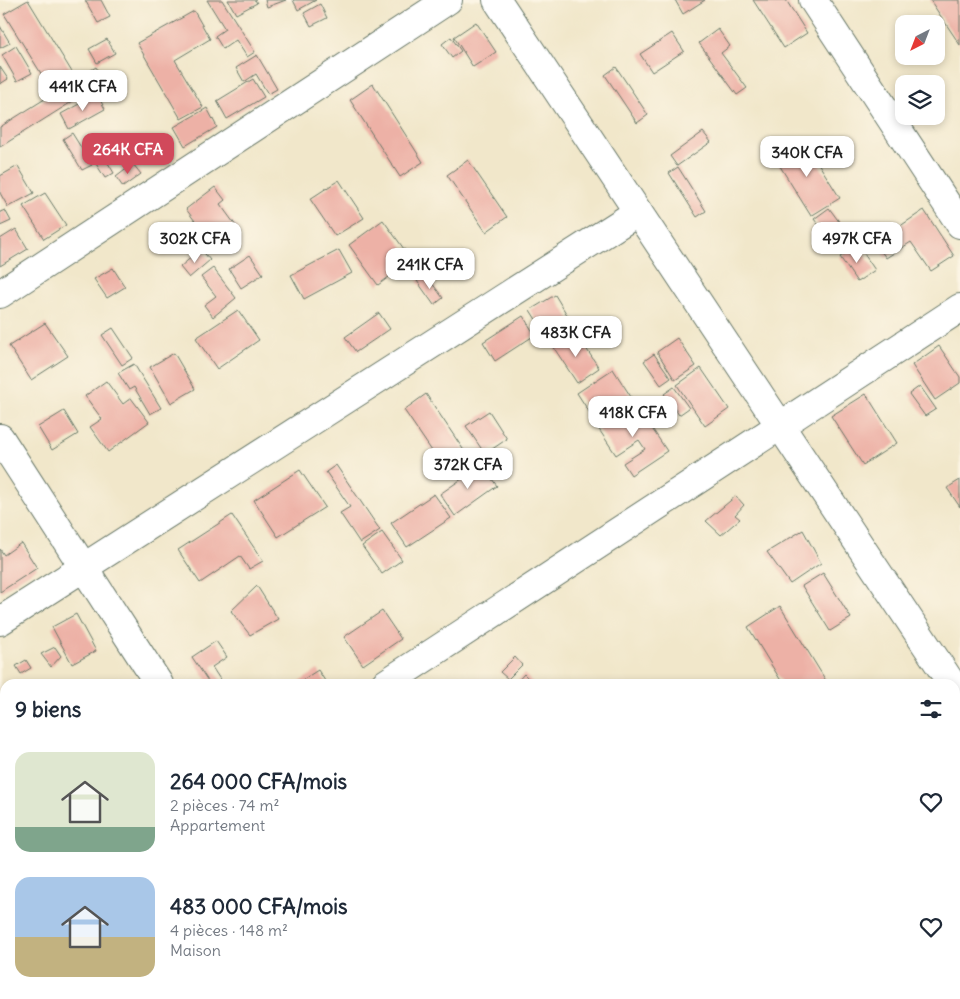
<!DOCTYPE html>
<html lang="fr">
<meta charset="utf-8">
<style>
body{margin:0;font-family:Delius,sans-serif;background:#f2f2f3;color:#1f2937;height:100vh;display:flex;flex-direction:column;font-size:19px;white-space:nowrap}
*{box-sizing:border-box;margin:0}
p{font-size:16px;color:#747a83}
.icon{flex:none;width:28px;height:28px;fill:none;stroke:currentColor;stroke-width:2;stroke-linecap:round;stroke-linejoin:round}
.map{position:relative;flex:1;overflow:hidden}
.drawer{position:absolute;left:0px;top:679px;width:960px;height:321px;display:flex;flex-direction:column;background:#fff;border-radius:15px 15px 0 0;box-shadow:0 2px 8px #0003}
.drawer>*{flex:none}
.needle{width:32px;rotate:222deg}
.fabs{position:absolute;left:895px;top:15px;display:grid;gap:10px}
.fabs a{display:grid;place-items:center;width:50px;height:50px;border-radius:10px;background:#fff;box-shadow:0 2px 8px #0003;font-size:25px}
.price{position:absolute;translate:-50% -42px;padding:0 11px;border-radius:10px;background:#fff;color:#222;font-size:16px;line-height:32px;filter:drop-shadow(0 1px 2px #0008)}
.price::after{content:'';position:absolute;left:50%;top:30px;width:15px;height:11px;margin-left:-8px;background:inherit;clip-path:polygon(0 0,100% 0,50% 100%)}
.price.on{background:#d1495b;color:#fff}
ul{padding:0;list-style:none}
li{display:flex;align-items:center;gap:15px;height:125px;padding:0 15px}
li span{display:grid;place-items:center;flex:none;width:140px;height:100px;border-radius:15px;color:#555}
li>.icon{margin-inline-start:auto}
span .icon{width:60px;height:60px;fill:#fffc;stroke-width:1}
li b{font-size:21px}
h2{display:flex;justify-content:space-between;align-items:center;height:60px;padding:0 15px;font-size:21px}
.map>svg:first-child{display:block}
.building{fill:#edb1a6}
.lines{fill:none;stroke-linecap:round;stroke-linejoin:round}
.street-casing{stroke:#687868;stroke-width:30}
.secondary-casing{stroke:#687868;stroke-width:30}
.street{stroke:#fff;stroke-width:28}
.secondary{stroke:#fff;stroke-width:28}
</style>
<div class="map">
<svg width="960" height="999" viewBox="0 0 960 999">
<rect width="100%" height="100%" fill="#fcf5e5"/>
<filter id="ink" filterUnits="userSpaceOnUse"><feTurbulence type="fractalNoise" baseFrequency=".02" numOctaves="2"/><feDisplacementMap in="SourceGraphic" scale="10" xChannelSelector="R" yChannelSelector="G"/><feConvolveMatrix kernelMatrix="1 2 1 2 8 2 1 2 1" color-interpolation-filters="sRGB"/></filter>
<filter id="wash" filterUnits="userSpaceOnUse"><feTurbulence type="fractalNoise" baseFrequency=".0096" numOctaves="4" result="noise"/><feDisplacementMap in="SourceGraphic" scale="20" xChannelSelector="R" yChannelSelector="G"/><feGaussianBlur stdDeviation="1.12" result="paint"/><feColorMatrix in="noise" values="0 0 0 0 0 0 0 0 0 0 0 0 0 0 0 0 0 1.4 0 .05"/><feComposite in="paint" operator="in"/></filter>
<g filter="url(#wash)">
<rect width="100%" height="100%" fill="#f1e7ca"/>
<g id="blocks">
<path class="building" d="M28,0l47,77 -23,14 -48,-77z
M85,0h16l9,17 -12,6z
M207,0h15l33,52 -8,5 -11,-17 -13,9 -8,-13 10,-7z
M228,0h27l2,3 -21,11z
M265,0h21l-19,7z
M293,0h23l-18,10z
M675,0h30l-22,14z
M753,0h33l21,33 -23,15z
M930,0h30v45z
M320,4l7,14 -16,8 -7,-13z
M194,11l16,28 -35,21 28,47 -22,12 -44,-76z
M476,22l20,30 -23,15 -19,-30z
M0,26l10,17 -10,5z
M718,29l12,17 -9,7 26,35 -10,7 -38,-52z
M672,33l12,18 -32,21 -12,-18z
M451,37l10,14 -9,7 -10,-14z
M107,39l8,14 -18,10 -8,-14z
M16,46l16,27 -15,8 -15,-26z
M257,55l20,34 -9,5 -12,-20 -12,8 -8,-14z
M0,67l8,12 -8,5z
M96,67l9,14 -105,66v-20z
M616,67l32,48 -11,8 -32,-48z
M253,79l11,18 -37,22 -10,-18z
M373,84l50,78 -23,15 -50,-77z
M97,94l8,15 -36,20 -8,-15z
M207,108l10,19 -32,19 -11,-19z
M703,132l8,10 -34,24 -7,-10z
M72,133l20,32 -10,5 -19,-31z
M793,143l6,10 9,-6 32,51 -29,18 -38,-61z
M102,153l12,20 -9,5 -12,-19z
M468,160l39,57 -21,15 -39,-57z
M133,164l8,10 -18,13 -7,-10z
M18,166l16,27 -26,14 -8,-14v-17z
M678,167l28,44 -9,6 -28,-44z
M339,180l25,38 -29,18 -25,-37z
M215,187l10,13 -5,4 19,26 -24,18 -29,-39z
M45,193l21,32 -22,14 -21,-33z
M829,208l14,19 -15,11 -14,-19z
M5,210l6,11 -11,5v-14z
M924,210l30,46 -23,15 -20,-29 -25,16 -11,-15z
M383,220l29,40 -34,25 -29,-40z
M16,229l12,20 -28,17v-27z
M858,245l17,25 -18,12 -17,-25z
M201,249l9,11 -21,18 -9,-11z
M339,250l13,23 -48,26 -13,-24z
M250,255l13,19 -22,14 -12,-19z
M113,268l12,19 -18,11 -13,-19z
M213,268l23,30 -23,19 -9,-12 12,-9 -15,-19z
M426,275l17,23 -9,7 -17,-24z
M555,295l20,33 -24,15 -21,-33z
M238,310l21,30 -42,29 -21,-31z
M379,313l11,16 -34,23 -11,-15z
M523,316l12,19 -40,26 -12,-19z
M45,323l23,33 -37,24 -22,-34z
M113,328l20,30 -11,7 -20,-30z
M576,333l23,35 -22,15 -23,-35z
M677,338l19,28 -21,14 -18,-28z
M939,346l21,31v6l-25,17 -23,-35z
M174,353l21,36 -24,14 -21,-36z
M654,354l17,24 -10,7 -17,-24z
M134,364l27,44 -11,6 -16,-27 -5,3 -11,-17z
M701,368l28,41 -24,17 -28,-41z
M613,369l20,31 -36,24 -20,-31z
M106,381l17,23 8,-6 18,24 -41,30 -18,-25 12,-8 -17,-23z
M920,386l16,23 -11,7 -16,-22z
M674,387l15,21 -10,7 -15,-21z
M426,394l43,64 -22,15 -43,-63z
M866,394l31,49 -34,22 -32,-49z
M635,403l32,48 -36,24 -8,-12 22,-14 -6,-9 -23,15 -18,-27z
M64,411l14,23 -26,16 -14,-23z
M489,411l18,28 -22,15 -19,-28z
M336,465l44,65 -20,13 -20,-30 10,-6 -24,-35z
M482,465l15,21 -42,30 -15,-22z
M300,470l25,37 -47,30 -24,-37z
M960,480v27l-13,-19z
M434,494l17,24 -44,29 -16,-24z
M736,496l8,9 -9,10 5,4 -19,16 -15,-14z
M232,515l31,46 -14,8 -9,-13 -40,27 -22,-33z
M803,530l18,33 -31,21 -23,-32z
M382,532l20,28 -20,14 -20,-28z
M21,543l16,25 -37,24v-43l4,6z
M823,573l28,45 -21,13 -28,-45z
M257,586l21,33 -28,16 -19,-24z
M780,606l48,78h-45l-35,-57z
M382,611l19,28 -38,26 -19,-28z
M76,614l20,37 -24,13 -20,-37z
M216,641l11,16 -15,10 11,17h-13l-18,-27z
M55,647l6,9 -10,11 -10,-13z
M515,657l7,8 -14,14 -8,-7z
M26,660l5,8 -10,6 -5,-8z
M318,670l9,14h-31z
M524,674l10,10h-19z
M3,738l2,4v24l-5,-7v-19z
M955,760l5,8v14l-5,3z
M0,781l5,8v10l-5,5z
M58,995h19l3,4h-27z"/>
</g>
</g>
<g filter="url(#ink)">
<use href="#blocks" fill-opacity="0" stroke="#687868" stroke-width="1"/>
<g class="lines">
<defs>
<path id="street" d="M813,0l147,224
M0,294l448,-294
M0,438l159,246
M0,621l638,-409
M385,684l575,-376
M0,936l5,-4
M367,995l3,4"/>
<path id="secondary" d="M497,0l455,684"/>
</defs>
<use href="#street" class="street-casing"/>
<use href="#secondary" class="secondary-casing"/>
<use href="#street" class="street"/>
<use href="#secondary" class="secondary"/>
</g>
</g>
</svg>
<div class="fabs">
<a><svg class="needle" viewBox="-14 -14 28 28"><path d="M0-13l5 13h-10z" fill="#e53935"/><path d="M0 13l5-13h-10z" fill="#747a83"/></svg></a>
<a><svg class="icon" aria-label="layers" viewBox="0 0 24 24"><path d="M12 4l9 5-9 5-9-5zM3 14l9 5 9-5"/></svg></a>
</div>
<b class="price" style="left:83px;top:112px">441K CFA</b>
<b class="price on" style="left:128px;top:175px">264K CFA</b>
<b class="price" style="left:807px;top:178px">340K CFA</b>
<b class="price" style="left:195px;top:264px">302K CFA</b>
<b class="price" style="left:857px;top:264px">497K CFA</b>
<b class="price" style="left:430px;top:290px">241K CFA</b>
<b class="price" style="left:576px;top:358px">483K CFA</b>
<b class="price" style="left:633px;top:438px">418K CFA</b>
<b class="price" style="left:468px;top:490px">372K CFA</b>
<section class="drawer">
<h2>9 biens<svg class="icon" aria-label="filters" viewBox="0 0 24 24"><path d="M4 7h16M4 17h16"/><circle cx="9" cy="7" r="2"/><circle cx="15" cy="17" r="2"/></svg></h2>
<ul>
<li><span style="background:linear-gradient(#dfe7d0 75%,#7fa58c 0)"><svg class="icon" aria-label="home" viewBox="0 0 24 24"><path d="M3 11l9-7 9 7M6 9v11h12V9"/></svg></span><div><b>264 000 CFA/mois</b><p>2 pièces · 74 m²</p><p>Appartement</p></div><svg class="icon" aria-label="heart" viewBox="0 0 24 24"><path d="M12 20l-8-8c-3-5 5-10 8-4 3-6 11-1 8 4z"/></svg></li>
<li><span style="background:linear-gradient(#a9c7e8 60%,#c2b280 0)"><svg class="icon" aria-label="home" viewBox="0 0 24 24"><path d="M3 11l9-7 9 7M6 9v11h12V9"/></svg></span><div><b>483 000 CFA/mois</b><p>4 pièces · 148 m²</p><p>Maison</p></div><svg class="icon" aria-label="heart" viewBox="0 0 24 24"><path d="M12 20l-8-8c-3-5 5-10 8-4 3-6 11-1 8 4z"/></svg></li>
</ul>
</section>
</div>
